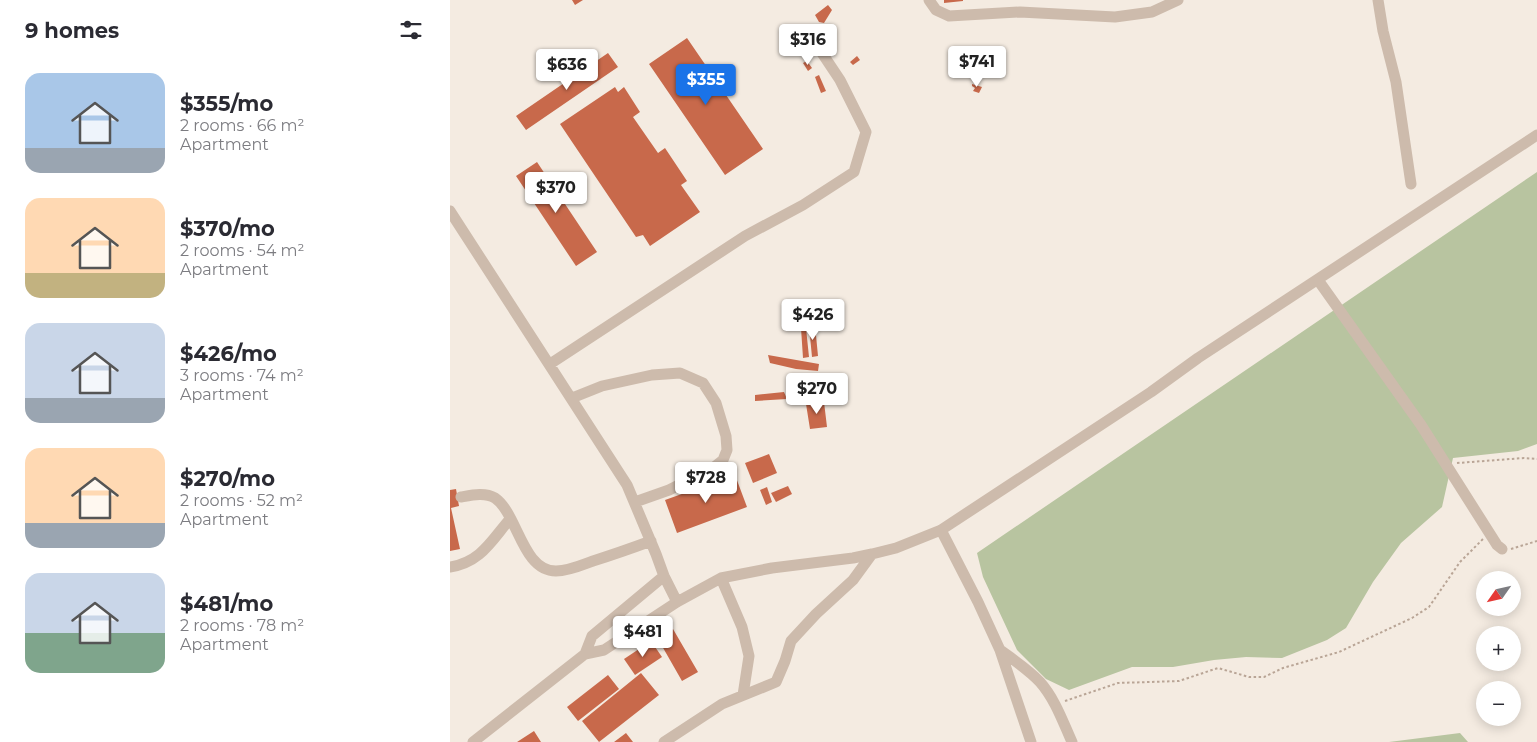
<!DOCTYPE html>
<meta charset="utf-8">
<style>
body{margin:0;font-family:Montserrat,sans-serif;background:#f7f7f7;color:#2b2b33;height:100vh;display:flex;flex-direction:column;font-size:19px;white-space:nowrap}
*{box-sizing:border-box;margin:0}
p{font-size:16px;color:#7c7c81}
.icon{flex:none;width:28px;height:28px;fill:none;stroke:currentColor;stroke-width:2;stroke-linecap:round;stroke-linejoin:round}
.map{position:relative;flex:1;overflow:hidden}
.sheet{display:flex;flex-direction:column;background:#fff;width:450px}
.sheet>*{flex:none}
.needle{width:32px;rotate:236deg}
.buttons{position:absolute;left:1026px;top:571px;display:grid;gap:10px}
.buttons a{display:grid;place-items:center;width:45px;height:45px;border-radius:50%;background:#fff;box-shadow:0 2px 12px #0003;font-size:25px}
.price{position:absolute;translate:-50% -42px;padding:0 11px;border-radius:5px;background:#fff;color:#222;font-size:16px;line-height:32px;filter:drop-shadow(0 1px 2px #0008)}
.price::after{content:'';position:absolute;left:50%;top:30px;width:15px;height:11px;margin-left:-8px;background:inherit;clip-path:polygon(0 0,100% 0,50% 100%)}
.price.on{background:#1a73e8;color:#fff}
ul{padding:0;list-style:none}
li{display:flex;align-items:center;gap:15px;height:125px;padding:0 25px}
li span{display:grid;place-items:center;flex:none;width:140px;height:100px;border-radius:15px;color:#555}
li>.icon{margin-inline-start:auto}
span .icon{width:60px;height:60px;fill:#fffc;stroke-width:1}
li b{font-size:21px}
h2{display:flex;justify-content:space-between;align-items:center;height:60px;padding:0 25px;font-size:21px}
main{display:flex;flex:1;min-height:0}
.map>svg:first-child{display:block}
.green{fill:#b8c4a0}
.building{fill:#c8694b}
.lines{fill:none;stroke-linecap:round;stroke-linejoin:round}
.path{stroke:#b9a596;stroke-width:2;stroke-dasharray:2.5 2.5;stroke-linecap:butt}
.minor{stroke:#cdbbac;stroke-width:11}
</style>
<main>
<section class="sheet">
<h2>9 homes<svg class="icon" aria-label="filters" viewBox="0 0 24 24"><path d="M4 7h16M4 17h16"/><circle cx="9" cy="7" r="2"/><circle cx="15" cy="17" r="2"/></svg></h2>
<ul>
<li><span style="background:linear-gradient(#a9c7e8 75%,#9aa5b1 0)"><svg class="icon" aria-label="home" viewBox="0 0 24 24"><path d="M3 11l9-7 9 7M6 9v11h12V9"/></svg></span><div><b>$355/mo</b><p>2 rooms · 66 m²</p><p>Apartment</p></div></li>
<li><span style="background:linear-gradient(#ffd9b3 75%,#c2b280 0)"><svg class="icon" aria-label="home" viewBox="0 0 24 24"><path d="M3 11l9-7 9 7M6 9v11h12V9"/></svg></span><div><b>$370/mo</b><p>2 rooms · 54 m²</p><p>Apartment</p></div></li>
<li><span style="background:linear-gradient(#c9d6e8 75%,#9aa5b1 0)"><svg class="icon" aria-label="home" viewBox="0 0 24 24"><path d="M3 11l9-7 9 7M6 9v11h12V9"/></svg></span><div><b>$426/mo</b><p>3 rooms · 74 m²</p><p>Apartment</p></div></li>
<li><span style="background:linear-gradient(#ffd9b3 75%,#9aa5b1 0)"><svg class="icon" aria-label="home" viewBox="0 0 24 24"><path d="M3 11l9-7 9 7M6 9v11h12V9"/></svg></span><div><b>$270/mo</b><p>2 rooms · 52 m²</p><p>Apartment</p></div></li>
<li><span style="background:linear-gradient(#c9d6e8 60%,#7fa58c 0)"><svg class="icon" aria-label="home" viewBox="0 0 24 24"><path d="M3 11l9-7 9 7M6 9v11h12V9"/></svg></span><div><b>$481/mo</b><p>2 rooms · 78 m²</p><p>Apartment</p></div></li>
</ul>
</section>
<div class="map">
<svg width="1087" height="742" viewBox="0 0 1087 742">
<rect width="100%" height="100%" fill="#f4ebe1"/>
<path class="green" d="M1087,172v272l-19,7 -65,7 -11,49 -41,36 -28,39 -27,46 -19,12 -45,18 -36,-1 -32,3 -41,7h-41l-63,23 -23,-11 -29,-29 -34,-73 -6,-24z
M1010,733l8,9h-79z"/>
<path class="building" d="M122,0h11l-8,5z
M494,0h19v1l-19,2z
M378,5l4,5 -8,13 -5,-1 -4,-7z
M237,38l76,111 -38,26 -76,-111z
M158,53l10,14 -92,63 -10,-14z
M407,56l3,4 -7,5 -3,-3z
M357,61l5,7 -4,3 -5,-8z
M369,75l7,16 -5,2 -6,-16z
M522,84l10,3 -3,6 -6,-2 2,-3 -3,-2z
M165,87l3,5 6,-5 16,25 -7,5 25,36 7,-5 22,33 -6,4 19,27 -50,34 -7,-11 -7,2 -76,-113z
M87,162l60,90 -21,14 -60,-90z
M365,325l3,31 -6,1 -3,-31z
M351,328h5l3,29 -6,1z
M318,355l51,9 -1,7 -22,-2 -26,-6z
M359,384l-1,12 -21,3 -1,-13z
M334,392l3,7 -32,2v-6z
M374,402l3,25 -17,2 -4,-25z
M319,454l8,19 -24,10 -8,-20z
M285,475l12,32 -70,26 -12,-33z
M338,486l4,8 -16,8 -5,-9z
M317,487l5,15 -6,3 -6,-15z
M6,489l3,17 -8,2 9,41 -10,2v-61z
M223,629l25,43 -16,9 -24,-42z
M201,641l11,16 -27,18 -11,-16z
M191,673l18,22 -60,47 -17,-21z
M158,675l11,14 -41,32 -11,-14z
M84,731l7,11h-24z
M176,733l7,9h-19z"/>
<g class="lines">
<path class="path" d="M1007,463l67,-5 13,1
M1061,549l26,-8
M615,701l53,-18 61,-2 39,-13 31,9h15l19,-9 56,-16 73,-34 17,-11 31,-45 23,-23"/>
<path class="minor" d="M479,0l7,10 13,6 71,-4 95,5 37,-5 26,-12
M928,0l5,31 13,51 15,102
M0,211l177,274 29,69 8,22 13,26
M868,280l103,145 76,120 5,4
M100,364l195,-128 58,-31 51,-33 12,-40 -26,-52 -30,-45
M122,398l30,-12 50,-11 28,-2 23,10 13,20 10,33 1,14 -4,10 -10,8 -44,22 -34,12
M11,497c11,-2 24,-5 34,1 23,16 27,73 61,73 13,0 26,-6 37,-10 19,-6 39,-13 58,-20
M491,530l37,72 22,48 31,92
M0,567c31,-5 41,-26 60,-48
M271,578l21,49 7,29 -6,39
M550,650c14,10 29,20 40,32 15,17 23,40 32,60
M135,654l7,-18 72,-60
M23,742l112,-88 19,-4 73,-48 44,-24 51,-10 81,-10 19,-4 24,-6 45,-18 210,-138 47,-34 339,-223
M214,742l58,-38 54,-22 9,-21 6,-20 25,-27 37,-34 19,-26"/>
</g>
</svg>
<div class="buttons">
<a><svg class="needle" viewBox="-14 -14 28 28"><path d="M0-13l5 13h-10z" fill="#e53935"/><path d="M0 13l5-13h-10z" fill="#7c7c81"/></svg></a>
<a>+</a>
<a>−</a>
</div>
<b class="price" style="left:358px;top:66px">$316</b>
<b class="price" style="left:527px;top:88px">$741</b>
<b class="price" style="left:117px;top:91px">$636</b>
<b class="price on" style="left:256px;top:106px">$355</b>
<b class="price" style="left:106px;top:214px">$370</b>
<b class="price" style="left:363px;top:341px">$426</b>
<b class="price" style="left:367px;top:415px">$270</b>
<b class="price" style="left:256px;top:504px">$728</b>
<b class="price" style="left:193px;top:658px">$481</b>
</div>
</main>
